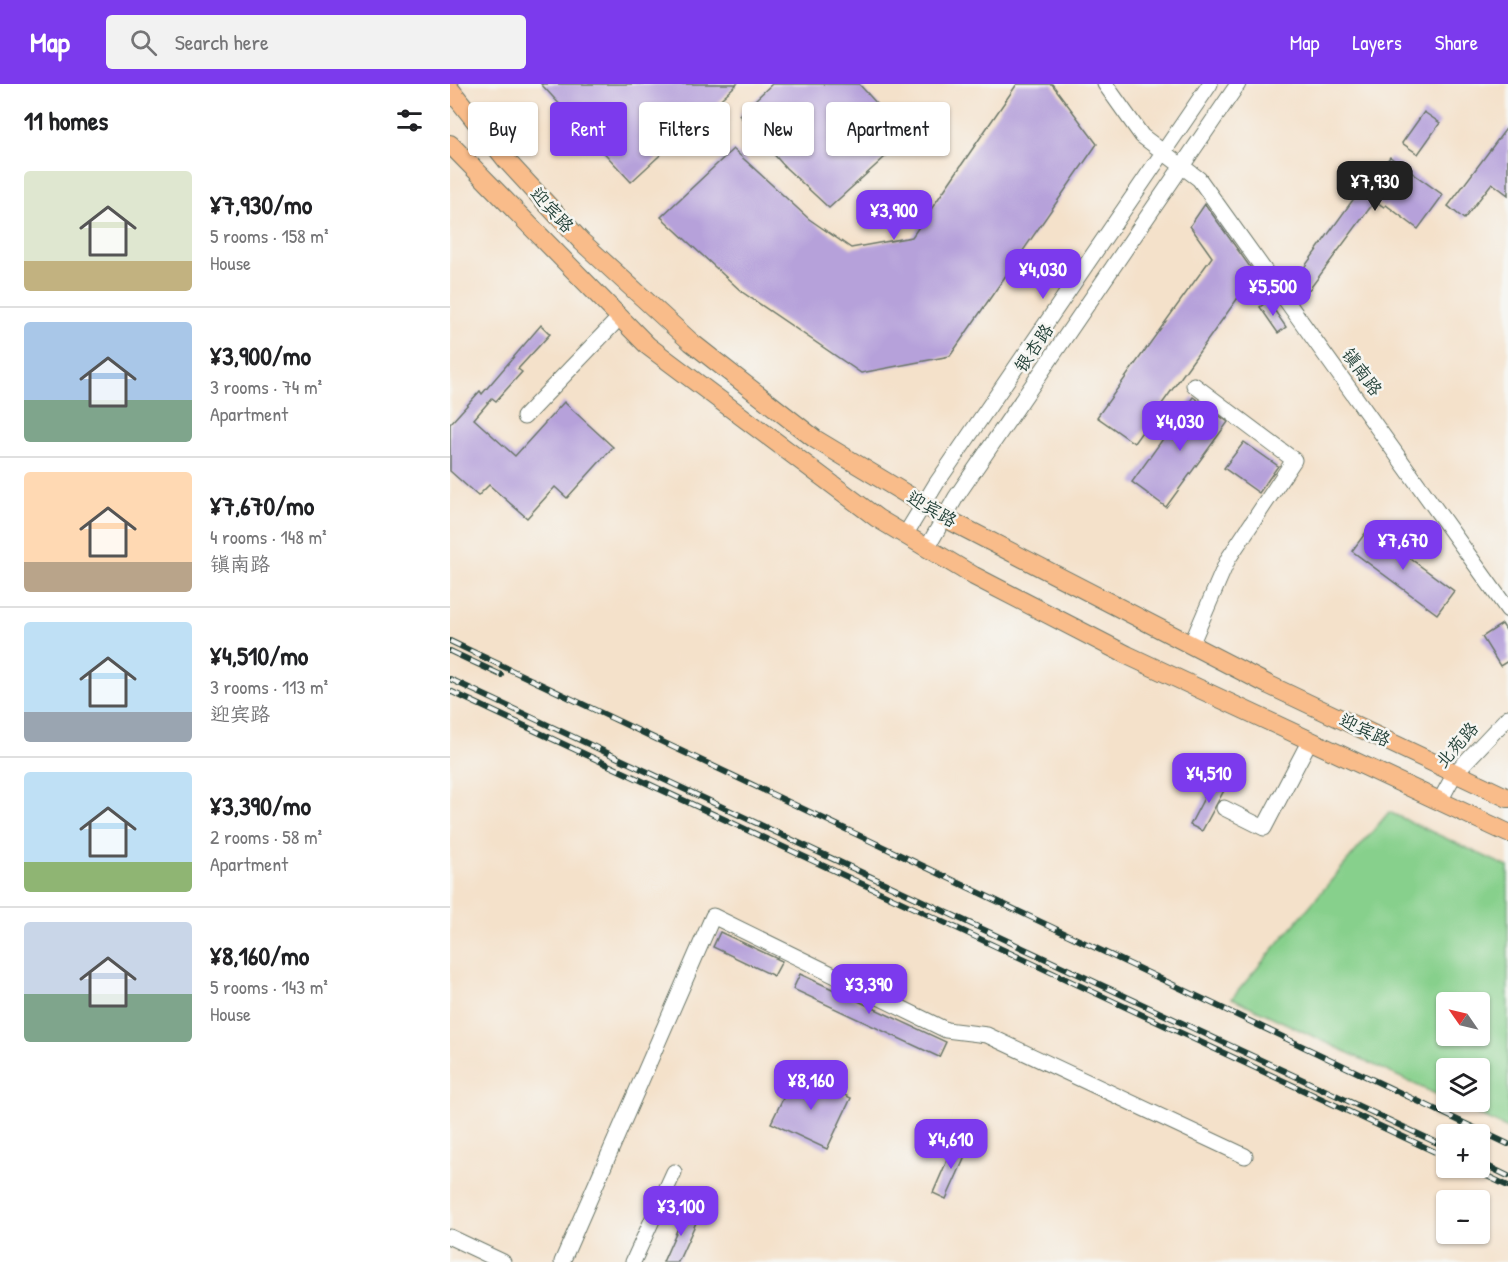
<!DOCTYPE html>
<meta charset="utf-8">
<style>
body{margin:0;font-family:"Patrick Hand","LXGW WenKai TC",sans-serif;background:#f2f2f2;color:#202124;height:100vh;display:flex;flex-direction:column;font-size:22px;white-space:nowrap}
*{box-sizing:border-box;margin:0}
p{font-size:20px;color:#757577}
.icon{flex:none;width:33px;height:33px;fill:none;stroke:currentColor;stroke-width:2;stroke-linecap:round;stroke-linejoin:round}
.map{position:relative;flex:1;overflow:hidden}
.drawer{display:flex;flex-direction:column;background:#fff;width:450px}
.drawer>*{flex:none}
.hud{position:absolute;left:18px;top:18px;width:570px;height:54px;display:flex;gap:12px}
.needle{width:39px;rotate:304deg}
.buttons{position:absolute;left:986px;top:908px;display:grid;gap:12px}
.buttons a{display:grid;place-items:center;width:54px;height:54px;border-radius:6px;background:#fff;box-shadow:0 2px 4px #0004;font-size:30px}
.price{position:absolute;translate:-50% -51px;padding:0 14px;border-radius:12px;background:#7c3aed;color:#fff;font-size:20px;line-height:39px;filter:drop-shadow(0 2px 3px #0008)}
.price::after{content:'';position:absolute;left:50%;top:36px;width:18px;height:14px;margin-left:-9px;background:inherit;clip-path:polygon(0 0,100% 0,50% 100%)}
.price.on{background:#222;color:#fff}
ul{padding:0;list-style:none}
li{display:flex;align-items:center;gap:18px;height:150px;padding:0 24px}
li+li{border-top:2px solid #e0e0e0}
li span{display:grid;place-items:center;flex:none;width:168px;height:120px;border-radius:6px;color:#555}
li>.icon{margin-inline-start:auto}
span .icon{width:72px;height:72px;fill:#fffc;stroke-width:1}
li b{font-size:26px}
h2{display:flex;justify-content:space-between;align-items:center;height:72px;padding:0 24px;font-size:26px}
.chip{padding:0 21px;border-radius:6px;background:#fff;box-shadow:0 2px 4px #0004;font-size:21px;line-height:54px}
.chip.on{background:#7c3aed;color:#fff}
header{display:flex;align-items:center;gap:36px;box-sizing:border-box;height:84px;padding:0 30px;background:#7c3aed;color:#fff}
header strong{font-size:28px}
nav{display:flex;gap:33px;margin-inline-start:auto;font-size:21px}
.search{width:420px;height:54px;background:#f2f2f2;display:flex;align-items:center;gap:15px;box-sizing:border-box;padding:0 21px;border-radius:6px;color:#757577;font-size:22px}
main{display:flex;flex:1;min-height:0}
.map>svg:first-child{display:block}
.green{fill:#87d08c;stroke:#538660;stroke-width:1.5;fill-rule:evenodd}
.building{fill:#b6a1da}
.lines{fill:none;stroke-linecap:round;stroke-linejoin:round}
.minor-casing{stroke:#6a7668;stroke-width:17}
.major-casing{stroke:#6a7668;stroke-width:20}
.minor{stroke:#fff;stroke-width:15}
.major{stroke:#f9bc8a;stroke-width:18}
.rail-casing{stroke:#1f3d34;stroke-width:6}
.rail{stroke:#f6f6f2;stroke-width:4;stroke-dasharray:11;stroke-linecap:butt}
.labels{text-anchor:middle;stroke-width:5;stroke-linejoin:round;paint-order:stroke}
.street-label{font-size:18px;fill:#1f3d34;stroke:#f6f6f2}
</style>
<header>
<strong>Map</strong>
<div class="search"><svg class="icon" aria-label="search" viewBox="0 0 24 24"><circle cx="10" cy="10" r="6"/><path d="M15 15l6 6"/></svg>Search here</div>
<nav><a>Map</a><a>Layers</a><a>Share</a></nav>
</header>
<main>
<section class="drawer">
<h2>11 homes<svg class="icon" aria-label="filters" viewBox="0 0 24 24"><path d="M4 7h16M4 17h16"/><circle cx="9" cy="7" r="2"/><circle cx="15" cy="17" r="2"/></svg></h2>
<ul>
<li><span style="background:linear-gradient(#dfe7d0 75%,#c2b280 0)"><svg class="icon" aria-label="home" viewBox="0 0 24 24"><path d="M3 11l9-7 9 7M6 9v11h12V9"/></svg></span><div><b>¥7,930/mo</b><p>5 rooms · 158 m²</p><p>House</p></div></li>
<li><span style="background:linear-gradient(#a9c7e8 65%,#7fa58c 0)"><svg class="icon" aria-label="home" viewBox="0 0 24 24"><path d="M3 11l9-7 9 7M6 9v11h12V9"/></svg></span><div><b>¥3,900/mo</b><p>3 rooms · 74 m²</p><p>Apartment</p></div></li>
<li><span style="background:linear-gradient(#ffd9b3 75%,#b9a48a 0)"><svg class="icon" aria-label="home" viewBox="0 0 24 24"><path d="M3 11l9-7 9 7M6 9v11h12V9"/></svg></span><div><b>¥7,670/mo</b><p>4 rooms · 148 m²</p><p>镇南路</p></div></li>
<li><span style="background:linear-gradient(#bfe0f5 75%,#9aa5b1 0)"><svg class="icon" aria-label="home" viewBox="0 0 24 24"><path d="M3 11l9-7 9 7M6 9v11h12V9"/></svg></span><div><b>¥4,510/mo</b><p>3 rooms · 113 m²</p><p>迎宾路</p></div></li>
<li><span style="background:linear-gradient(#bfe0f5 75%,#8fb573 0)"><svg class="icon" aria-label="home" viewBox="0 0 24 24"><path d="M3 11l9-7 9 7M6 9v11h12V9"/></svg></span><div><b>¥3,390/mo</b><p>2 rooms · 58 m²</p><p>Apartment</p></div></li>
<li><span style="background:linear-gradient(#c9d6e8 60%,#7fa58c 0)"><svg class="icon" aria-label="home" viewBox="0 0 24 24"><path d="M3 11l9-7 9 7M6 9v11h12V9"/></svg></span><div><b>¥8,160/mo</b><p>5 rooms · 143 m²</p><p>House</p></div></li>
</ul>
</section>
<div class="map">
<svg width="1058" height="1178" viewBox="0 0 1058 1178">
<rect width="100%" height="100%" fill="#f6f6f2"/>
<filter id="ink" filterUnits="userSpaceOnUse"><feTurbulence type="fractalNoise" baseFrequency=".0167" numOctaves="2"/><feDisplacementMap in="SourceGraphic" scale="12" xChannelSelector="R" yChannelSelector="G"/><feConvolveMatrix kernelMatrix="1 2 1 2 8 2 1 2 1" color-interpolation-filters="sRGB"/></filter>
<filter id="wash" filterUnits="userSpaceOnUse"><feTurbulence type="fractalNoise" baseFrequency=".008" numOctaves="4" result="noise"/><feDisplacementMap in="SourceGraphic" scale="24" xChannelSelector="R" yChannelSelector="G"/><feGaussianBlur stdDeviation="1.35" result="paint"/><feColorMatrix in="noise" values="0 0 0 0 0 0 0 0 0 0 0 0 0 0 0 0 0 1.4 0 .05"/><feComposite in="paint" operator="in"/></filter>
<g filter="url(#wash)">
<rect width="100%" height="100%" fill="#f4e1ca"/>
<path class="green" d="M939,728l119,55v262l-58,-28h29v-33h-33v31l-214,-101zM996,918h33v33h-33z"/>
<g id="blocks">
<path class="building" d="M91,0h196l-106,98z
M322,0h87l48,53 -78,71 -43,-40 -47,-53z
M567,0h35l45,60 -147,212 -89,17 -119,-81 -81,-75 72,-68 76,70 42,29 61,-11z
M974,28l16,11 -22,31 -16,-11z
M1058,42v69l-16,-12 -28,36 -16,-13z
M940,73l53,38 -25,34 -32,-24 -2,2 -9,-6 -66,89 -14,-10 60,-83 3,2z
M755,120l50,70 -121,169 -37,-26 115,-160 -22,-31z
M818,217l18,26 -8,6 -18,-26z
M91,241l9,9 -32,35 4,3 -26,29 -4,-3 -18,21 41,37 49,-54 49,45 -46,51 -12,-11 -28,31 -38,-33 -11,11 -28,-25v-47l30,-33 2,3z
M743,313l35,25 -62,85 -34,-25z
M794,358l34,24 -19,27 -35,-25z
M919,444l85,63 -17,23 -85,-63z
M1052,540l6,9v28l-8,5 -18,-29z
M765,693l13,6 -26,48 -12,-6z
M270,848l62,29 -8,15 -61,-29z
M350,890l146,68 -7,15 -146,-68z
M346,988l55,26 -24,51 -56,-26z
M505,1058l14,6 -23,51 -13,-6z
M236,1126l13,6 -21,46h-15z"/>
</g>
</g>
<g filter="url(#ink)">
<use href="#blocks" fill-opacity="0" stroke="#6a7668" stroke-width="1.5"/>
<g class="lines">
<defs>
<path id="minor" d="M655,0l37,52 57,43 309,431
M74,333l96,-100
M455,451l31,-51 274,-400
M477,464l29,-51 282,-413
M741,561l37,-86 66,-99 -100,-75
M990,717l15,-28 53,-56
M774,724l40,20 46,-88
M0,1153l53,25
M112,1178l151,-346 233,114 41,5 258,121
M183,1178l41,-90"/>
<path id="major" d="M0,5l57,72 75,81 109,100 124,97 136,82 318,164 239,113
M0,60l198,202 229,172 97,58 153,79 381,178"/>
</defs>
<use href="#minor" class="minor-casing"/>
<use href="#major" class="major-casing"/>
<use href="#minor" class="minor"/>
<use href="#major" class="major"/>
<defs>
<path id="rail" d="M0,557l1058,503
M0,567l51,24
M0,595l996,468
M0,607l996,466
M1029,1078l29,14
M1018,1083l40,19"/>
</defs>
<use href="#rail" class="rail-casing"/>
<use href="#rail" class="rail"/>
</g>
</g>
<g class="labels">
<g class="street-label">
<text transform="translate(102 126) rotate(47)" y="6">迎宾路</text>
<text transform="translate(584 264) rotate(-56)" y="6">银杏路</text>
<text transform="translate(912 288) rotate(54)" y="6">镇南路</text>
<text transform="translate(482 425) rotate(30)" y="6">迎宾路</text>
<text transform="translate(915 646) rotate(25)" y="6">迎宾路</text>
<text transform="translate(1007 661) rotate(-49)" y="6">北苑路</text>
</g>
</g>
</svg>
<div class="buttons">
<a><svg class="needle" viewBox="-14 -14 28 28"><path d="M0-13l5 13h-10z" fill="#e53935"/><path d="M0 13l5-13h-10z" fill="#757577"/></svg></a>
<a><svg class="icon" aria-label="layers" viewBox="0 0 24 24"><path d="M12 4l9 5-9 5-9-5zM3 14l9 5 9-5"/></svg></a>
<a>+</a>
<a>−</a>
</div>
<b class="price on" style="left:925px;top:128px">¥7,930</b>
<b class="price" style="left:444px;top:157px">¥3,900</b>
<b class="price" style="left:593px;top:216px">¥4,030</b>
<b class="price" style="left:823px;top:233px">¥5,500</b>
<b class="price" style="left:730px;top:368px">¥4,030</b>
<b class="price" style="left:953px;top:487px">¥7,670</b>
<b class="price" style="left:759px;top:720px">¥4,510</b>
<b class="price" style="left:419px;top:931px">¥3,390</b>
<b class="price" style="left:361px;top:1027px">¥8,160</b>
<b class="price" style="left:501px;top:1086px">¥4,610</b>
<b class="price" style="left:231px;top:1153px">¥3,100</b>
<div class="hud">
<a class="chip">Buy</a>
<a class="chip on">Rent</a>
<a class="chip">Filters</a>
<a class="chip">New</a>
<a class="chip">Apartment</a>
</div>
</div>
</main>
